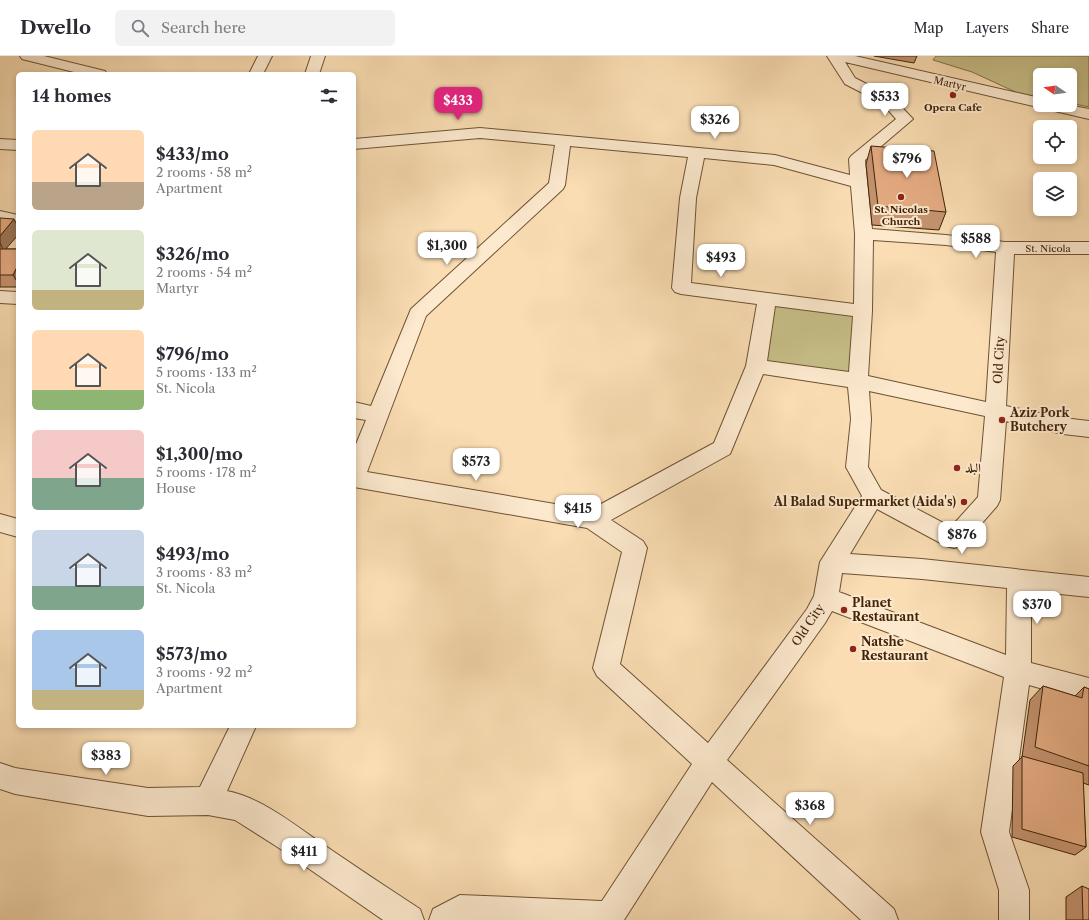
<!DOCTYPE html>
<meta charset="utf-8">
<style>
body{margin:0;font-family:"Libre Caslon Text",Amiri,serif;background:#f2f2f3;color:#2b2b33;height:100vh;display:flex;flex-direction:column;font-size:15px;white-space:nowrap}
*{box-sizing:border-box;margin:0}
p{font-size:13px;color:#7c7c81}
.icon{flex:none;width:22px;height:22px;fill:none;stroke:currentColor;stroke-width:2;stroke-linecap:round;stroke-linejoin:round}
.map{position:relative;flex:1;overflow:hidden}
.drawer{position:absolute;left:16px;top:16px;width:340px;height:656px;display:flex;flex-direction:column;background:#fff;border-radius:6px;box-shadow:0 2px 6px #0003}
.drawer>*{flex:none}
.needle{width:26px;rotate:283deg}
.tools{position:absolute;left:1033px;top:12px;display:grid;gap:8px}
.tools a{display:grid;place-items:center;width:44px;height:44px;border-radius:6px;background:#fff;box-shadow:0 2px 6px #0003;font-size:20px}
.price{position:absolute;translate:-50% -34px;padding:0 9px;border-radius:8px;background:#fff;color:#222;font-size:13px;line-height:26px;filter:drop-shadow(0 1px 2px #0008)}
.price::after{content:'';position:absolute;left:50%;top:24px;width:12px;height:9px;margin-left:-6px;background:inherit;clip-path:polygon(0 0,100% 0,50% 100%)}
.price.selected{background:#db2777;color:#fff}
ul{padding:0;list-style:none}
li{display:flex;align-items:center;gap:12px;height:100px;padding:0 16px}
li span{display:grid;place-items:center;flex:none;width:112px;height:80px;border-radius:6px;color:#555}
li>.icon{margin-inline-start:auto}
span .icon{width:48px;height:48px;fill:#fffc;stroke-width:1}
li b{font-size:17px}
h2{display:flex;justify-content:space-between;align-items:center;height:48px;padding:0 16px;font-size:17px}
header{display:flex;align-items:center;gap:24px;box-sizing:border-box;height:56px;padding:0 20px;background:#fff;border-bottom:1px solid #e1e1e2}
header strong{font-size:19px}
nav{display:flex;gap:22px;margin-inline-start:auto;font-size:14px}
.search{width:280px;height:36px;background:#f2f2f3;display:flex;align-items:center;gap:10px;box-sizing:border-box;padding:0 14px;border-radius:6px;color:#7c7c81;font-size:15px}
.map>svg:first-child{display:block}
.green{fill:#c6be87;stroke:#847148}
.lines{fill:none;stroke-linecap:round;stroke-linejoin:round}
.minor-casing{stroke:#6f5233;stroke-width:2}
.minor{fill:#fce9ce;fill-rule:evenodd}
.wall{fill:#c59471;stroke:#412408}
.shaded-wall{fill:#a0785c;stroke:#412408}
.building{fill:#e5ac83;stroke:#412408}
.poi-dot{fill:#8f2418;stroke:#fce9ce;stroke-width:1.5}
.labels{text-anchor:middle;stroke-width:4;stroke-linejoin:round;paint-order:stroke}
.far-street-label{font-size:10px;fill:#412408;stroke:#fce9ce}
.far-poi-label{font-size:10px;font-weight:bold;fill:#412408;stroke:#fce9ce}
.street-label{font-size:12px;fill:#412408;stroke:#fce9ce}
.poi-label{font-size:12px;font-weight:bold;fill:#412408;stroke:#fce9ce;text-anchor:start}
</style>
<header>
<strong>Dwello</strong>
<div class="search"><svg class="icon" aria-label="search" viewBox="0 0 24 24"><circle cx="10" cy="10" r="6"/><path d="M15 15l6 6"/></svg>Search here</div>
<nav><a>Map</a><a>Layers</a><a>Share</a></nav>
</header>
<div class="map">
<svg width="1089" height="864" viewBox="0 0 1089 864">
<rect width="100%" height="100%" fill="#faddb3"/>
<filter id="stains"><feTurbulence type="fractalNoise" baseFrequency=".005" numOctaves="4"/><feColorMatrix values="0 0 0 0 .2 0 0 0 0 .09 0 0 0 0 .02 0 0 0 .5 -.17"/></filter>
<radialGradient id="worn" r=".72"><stop offset=".6" stop-color="#630" stop-opacity="0"/><stop offset="1" stop-color="#630" stop-opacity=".3"/></radialGradient>
<path class="green" d="M936,0h153v51l-19,-4v-28h-30v23l-18,-3 -50,-23 -39,-12z
M767,243l96,12 -5,70 -102,-15z"/>
<g class="lines">
<defs>
<path id="minor" d="M20,0h24l61,15 2,3h-25l-60,-15z
M258,0h14l-9,18h-14z
M311,0h14l-6,18h-14z
M827,0h28l185,42v7h28l21,4v10l-244,-57 10,16 37,19 21,22 -48,41 7,69 74,6 59,7h84v12h-75l-8,152 57,12 26,3v16l-26,-3 -57,-13 -6,79 -3,6 -35,40 -8,2 -8,-2 -69,-37 -27,45 72,5 167,18v20l-58,-6v72l58,15v24l-60,-17 -20,147 20,58v30h-30v-30l-18,-58 23,-155 -172,-66 -7,12 -98,137 167,149 4,11h-37l-149,-138 -88,138h-195l4,-11 27,-14 142,6 90,-137 -95,-88 -4,-8 29,-116 -35,-24 -233,-41v-38l12,-29 -12,-2v-16l17,4 40,-97 138,-126 6,-38 -75,-7 -126,11v-10l126,-11 295,27 75,20 -1,-16 2,-3 45,-37 -14,-16 -37,-19zM570,90l118,11 -8,41 -8,90 3,4 6,2 76,10 -11,62 -32,77 -124,67 -223,-38 59,-156 137,-127 2,-4zM704,102l70,7 77,21 4,48 -1,70 -163,-21 5,-85zM873,184l73,5 50,7 -10,150 -118,-26 4,-65zM775,250l78,10 -4,56 -82,-11zM763,318l85,13 3,32 -5,48 16,29 -42,66 -6,34 -7,13 -99,134 -88,-79 27,-116 -4,-7 -32,-21 119,-66zM869,335l116,25 -7,81 -27,30 -70,-37 -13,-23 3,-48zM842,517l80,6 85,9 -1,67 -167,-63z
M0,83l18,1v10l-18,-1z
M0,155l18,4v10l-18,-4z
M0,235l18,1v12l-18,-1z
M0,458l18,5v18l-18,-5z
M230,670h26l-29,65c32,6 64,31 91,50 34,23 68,46 102,68l4,11h-41l-104,-72 -44,-28 -27,-5 -60,1 -133,-22 -15,-5v-26l15,5 133,20 52,-1z"/>
</defs>
<use href="#minor" class="minor-casing"/>
<use href="#minor" class="minor"/>
</g>
<path class="wall" d="M874,0h43l-3,7z
M871,90l75,66 -7,18 -67,-5 -6,-61z
M0,162l6,31h12v38h-18z
M1043,630l32,10 9,-9 5,2v96l-6,-2 3,64 -11,8 -63,-18 1,-71 9,-9 8,-57z
M1082,830l7,34h-23v-23z"/>
<path class="shaded-wall" d="M14,163l4,8v8l-14,16 -4,-8v-7z
M18,209v18l-5,-8z"/>
<path class="building" d="M871,90l63,5 12,61 -68,-6z
M0,162l14,1 -14,17z
M0,193h18v16l-5,10h-13z
M1043,630l39,12 2,-11 5,2v77l-54,-19z
M1022,700l61,17 3,74 -64,-18z
M1082,830l7,3v31h-6z"/>
<g class="poi-dot">
<circle cx="953" cy="39" r="4"/>
<circle cx="901" cy="141" r="4"/>
<circle cx="1002" cy="364" r="4"/>
<circle cx="957" cy="412" r="4"/>
<circle cx="964" cy="446" r="4"/>
<circle cx="844" cy="554" r="4"/>
<circle cx="853" cy="593" r="4"/>
</g>
<g class="labels">
<g class="far-street-label">
<text transform="translate(950 27) rotate(13)" y="4">Martyr</text>
<text x="1048" y="196">St. Nicola</text>
</g>
<g class="far-poi-label">
<text x="953" y="55">Opera Cafe</text>
<text x="901" y="157">St. Nicolas<tspan x="901" dy="12">Church</tspan></text>
</g>
<g class="street-label">
<text transform="translate(999 304) rotate(-87)" y="4">Old City</text>
<text transform="translate(808 569) rotate(-56)" y="4">Old City</text>
</g>
<g class="poi-label">
<text x="1010" y="361">Aziz Pork<tspan x="1010" dy="14">Butchery</tspan></text>
<text x="965" y="416">البلد</text>
<text x="956" y="450" text-anchor="end">Al Balad Supermarket (Aida's)</text>
<text x="852" y="551">Planet<tspan x="852" dy="14">Restaurant</tspan></text>
<text x="861" y="590">Natshe<tspan x="861" dy="14">Restaurant</tspan></text>
</g>
</g>
<rect width="100%" height="100%" filter="url(#stains)"/>
<rect width="100%" height="100%" fill="url(#worn)"/>
</svg>
<div class="tools">
<a><svg class="needle" viewBox="-14 -14 28 28"><path d="M0-13l5 13h-10z" fill="#e53935"/><path d="M0 13l5-13h-10z" fill="#7c7c81"/></svg></a>
<a><svg class="icon" aria-label="locate" viewBox="0 0 24 24"><circle cx="12" cy="12" r="6"/><path d="M12 2v4M12 18v4M2 12h4M18 12h4"/></svg></a>
<a><svg class="icon" aria-label="layers" viewBox="0 0 24 24"><path d="M12 4l9 5-9 5-9-5zM3 14l9 5 9-5"/></svg></a>
</div>
<b class="price" style="left:885px;top:61px">$533</b>
<b class="price selected" style="left:458px;top:65px">$433</b>
<b class="price" style="left:715px;top:84px">$326</b>
<b class="price" style="left:907px;top:123px">$796</b>
<b class="price" style="left:976px;top:203px">$588</b>
<b class="price" style="left:447px;top:210px">$1,300</b>
<b class="price" style="left:721px;top:222px">$493</b>
<b class="price" style="left:476px;top:426px">$573</b>
<b class="price" style="left:578px;top:473px">$415</b>
<b class="price" style="left:962px;top:499px">$876</b>
<b class="price" style="left:1037px;top:569px">$370</b>
<b class="price" style="left:106px;top:720px">$383</b>
<b class="price" style="left:810px;top:770px">$368</b>
<b class="price" style="left:304px;top:816px">$411</b>
<section class="drawer">
<h2>14 homes<svg class="icon" aria-label="filters" viewBox="0 0 24 24"><path d="M4 7h16M4 17h16"/><circle cx="9" cy="7" r="2"/><circle cx="15" cy="17" r="2"/></svg></h2>
<ul>
<li><span style="background:linear-gradient(#ffd9b3 65%,#b9a48a 0)"><svg class="icon" aria-label="home" viewBox="0 0 24 24"><path d="M3 11l9-7 9 7M6 9v11h12V9"/></svg></span><div><b>$433/mo</b><p>2 rooms · 58 m²</p><p>Apartment</p></div></li>
<li><span style="background:linear-gradient(#dfe7d0 75%,#c2b280 0)"><svg class="icon" aria-label="home" viewBox="0 0 24 24"><path d="M3 11l9-7 9 7M6 9v11h12V9"/></svg></span><div><b>$326/mo</b><p>2 rooms · 54 m²</p><p>Martyr</p></div></li>
<li><span style="background:linear-gradient(#ffd9b3 75%,#8fb573 0)"><svg class="icon" aria-label="home" viewBox="0 0 24 24"><path d="M3 11l9-7 9 7M6 9v11h12V9"/></svg></span><div><b>$796/mo</b><p>5 rooms · 133 m²</p><p>St. Nicola</p></div></li>
<li><span style="background:linear-gradient(#f6c9c9 60%,#7fa58c 0)"><svg class="icon" aria-label="home" viewBox="0 0 24 24"><path d="M3 11l9-7 9 7M6 9v11h12V9"/></svg></span><div><b>$1,300/mo</b><p>5 rooms · 178 m²</p><p>House</p></div></li>
<li><span style="background:linear-gradient(#c9d6e8 70%,#7fa58c 0)"><svg class="icon" aria-label="home" viewBox="0 0 24 24"><path d="M3 11l9-7 9 7M6 9v11h12V9"/></svg></span><div><b>$493/mo</b><p>3 rooms · 83 m²</p><p>St. Nicola</p></div></li>
<li><span style="background:linear-gradient(#a9c7e8 75%,#c2b280 0)"><svg class="icon" aria-label="home" viewBox="0 0 24 24"><path d="M3 11l9-7 9 7M6 9v11h12V9"/></svg></span><div><b>$573/mo</b><p>3 rooms · 92 m²</p><p>Apartment</p></div></li>
</ul>
</section>
</div>
